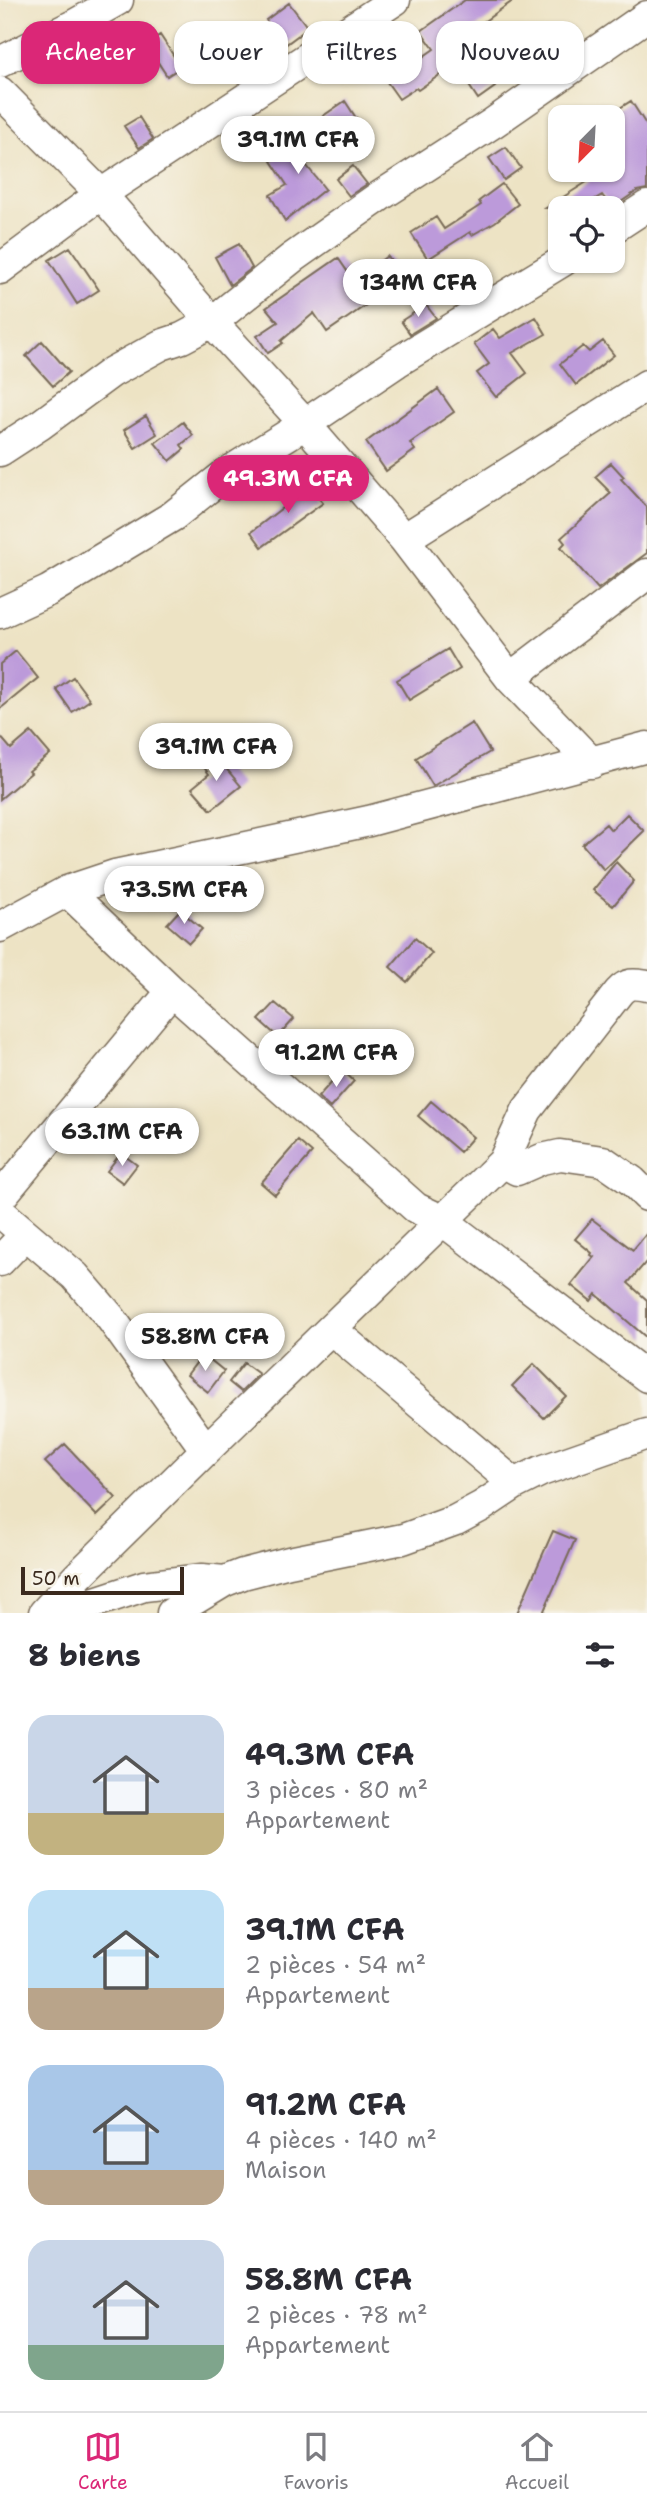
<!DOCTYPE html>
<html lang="fr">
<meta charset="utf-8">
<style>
body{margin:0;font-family:"Shantell Sans",sans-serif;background:#f2f2f3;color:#2b2b33;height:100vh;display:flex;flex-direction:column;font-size:26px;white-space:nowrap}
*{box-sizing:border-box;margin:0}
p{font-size:23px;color:#7c7c81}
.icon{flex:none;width:38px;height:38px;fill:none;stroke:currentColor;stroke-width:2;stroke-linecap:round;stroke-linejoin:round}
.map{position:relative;height:1613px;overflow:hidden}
.sheet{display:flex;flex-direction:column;background:#fff;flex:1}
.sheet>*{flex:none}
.top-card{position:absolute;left:21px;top:21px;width:606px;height:63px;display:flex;gap:14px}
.needle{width:46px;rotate:204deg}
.buttons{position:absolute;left:548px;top:105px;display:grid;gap:14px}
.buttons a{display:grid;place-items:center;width:77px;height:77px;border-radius:14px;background:#fff;box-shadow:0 2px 5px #0004;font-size:35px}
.scale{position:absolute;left:21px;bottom:18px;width:163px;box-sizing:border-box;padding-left:7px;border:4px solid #3b2a1e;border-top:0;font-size:19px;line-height:24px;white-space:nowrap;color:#3b2a1e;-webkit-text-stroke:5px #f7f3e8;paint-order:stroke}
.price{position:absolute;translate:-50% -60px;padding:0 16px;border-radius:24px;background:#fff;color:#222;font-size:23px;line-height:46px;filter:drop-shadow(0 2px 4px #0008)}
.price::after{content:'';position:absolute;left:50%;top:42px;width:21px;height:16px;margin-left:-10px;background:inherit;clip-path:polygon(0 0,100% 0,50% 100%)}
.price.current{background:#db2777;color:#fff}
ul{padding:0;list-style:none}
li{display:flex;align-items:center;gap:21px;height:175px;padding:0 28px}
li span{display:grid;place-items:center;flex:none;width:196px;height:140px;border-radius:21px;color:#555}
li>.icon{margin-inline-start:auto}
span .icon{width:84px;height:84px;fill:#fffc;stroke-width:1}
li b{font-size:30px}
h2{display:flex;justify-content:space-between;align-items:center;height:84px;padding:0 28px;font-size:30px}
.tag{padding:0 24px;border-radius:21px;background:#fff;box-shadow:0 2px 5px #0004;font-size:24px;line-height:63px}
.tag.current{background:#db2777;color:#fff}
.tabs{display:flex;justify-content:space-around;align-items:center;height:98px;border-top:2px solid #e1e1e2;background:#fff;font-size:19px;color:#7c7c81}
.tabs a{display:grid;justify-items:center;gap:4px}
.tabs .current{color:#db2777}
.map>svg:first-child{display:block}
.building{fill:#bc9ada}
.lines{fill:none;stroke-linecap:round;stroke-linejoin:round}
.minor-casing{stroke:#796b58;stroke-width:33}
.minor{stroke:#fff;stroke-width:30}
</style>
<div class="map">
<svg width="647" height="1613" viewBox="0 0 647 1613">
<rect width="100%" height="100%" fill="#f7f3e8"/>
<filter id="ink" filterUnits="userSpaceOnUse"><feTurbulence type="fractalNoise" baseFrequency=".0143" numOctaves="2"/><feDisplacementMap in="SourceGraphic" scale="14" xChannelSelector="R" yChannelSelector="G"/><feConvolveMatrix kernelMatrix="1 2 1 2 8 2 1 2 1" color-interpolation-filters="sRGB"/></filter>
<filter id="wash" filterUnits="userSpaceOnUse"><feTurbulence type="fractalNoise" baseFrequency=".00686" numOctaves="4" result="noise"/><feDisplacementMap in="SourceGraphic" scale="28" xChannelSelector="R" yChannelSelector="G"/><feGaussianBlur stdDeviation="1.57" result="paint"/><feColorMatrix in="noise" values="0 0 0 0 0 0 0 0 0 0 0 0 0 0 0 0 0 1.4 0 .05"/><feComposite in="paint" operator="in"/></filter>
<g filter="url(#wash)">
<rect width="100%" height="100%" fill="#ede3c4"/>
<g id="blocks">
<path class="building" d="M465,0h49l-53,38 34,49 -17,12 -18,-27 -8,5 -5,-7 -29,20 -2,-2 -17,11 -12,-17 47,-33 -13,-18z
M289,3l19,25 -23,17 -19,-25z
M160,35l21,32 -14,9 -21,-32z
M251,51l8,18 -16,11 -10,-21z
M345,101l13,20 -23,14 -12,-19z
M631,101l16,25v63l-10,2 -25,17 -10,-13 -22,13h-34l44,-28 -2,-4 8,-6h16v-57z
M139,117l14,22 -14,9 -15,-22z
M319,130l10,14 -26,17 22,28 -40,32 -15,-26 17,-10 -16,-24z
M506,147l15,21 -17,12 -15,-22z
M353,166l14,18 -18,12 -13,-17z
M502,184l16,20 -23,18 -23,13 -2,-3 -42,27 -17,-26 25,-16 8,12 37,-24 -2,-4z
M239,244l13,24 -22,17 -15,-28z
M70,247l29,43 -22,14 -28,-44z
M387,256l16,19 -34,28 -42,29 -13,-19 -33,28 2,2 -15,10 -11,-17 21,-14 -12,-14 72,-50 16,23z
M426,305l10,13 -26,16 -9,-13z
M536,317l10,17 -34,19 15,20 -31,24 -19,-24 12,-9 -15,-20 19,-15 7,9z
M42,341l27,31 -16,14 -27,-30z
M603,341l11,14 -38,30 -16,-21 23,-18 6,6z
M438,389l16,23 -44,31 5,7 -29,21 -20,-29z
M146,416l11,18 -22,14 -11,-18z
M183,422l10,13 -12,10 3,4 -14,12 -15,-18z
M611,463l13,14 -3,2 26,28v46l-49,36 -37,-42 4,-4 -4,-5 50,-45 -16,-16z
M305,482l18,21 -61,44 -11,-15 44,-34 -4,-5z
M448,649l12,20 -51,31 -12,-20z
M16,651l22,27 -38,31v-45z
M73,677l17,23 -18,12 -16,-23z
M472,723l18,29 -57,34 -17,-28z
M31,732l19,22 -21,17 2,2 -31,26v-63l11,13z
M213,753l28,33 -30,24 -19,-22 17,-14 -9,-12z
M627,814l17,17 -40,39 -22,-26 24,-20 5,6z
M616,862l18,19 -21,25 -20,-16z
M180,910l22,19 -13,14 -22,-19z
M415,938l17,15 -25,29 -17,-15z
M275,1003l19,16 -16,18 -19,-17z
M342,1070l12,11 -24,27 -12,-11z
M431,1101l42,36 -13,15 -42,-36z
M298,1141l14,12 -37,42 -14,-12z
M121,1153l16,12 -14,18 -16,-12z
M592,1219l41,31 14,-17v28l-19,22 19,17v38l-51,-44 -5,7 -20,-16 23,-28 -3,-2 1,-2 -17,-14z
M203,1354l21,17 -16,21 -21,-17z
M244,1363l15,11 -18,18 -12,-10z
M534,1364l32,32 -22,22 -32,-32z
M65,1444l51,54 -19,18 -52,-54z
M553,1531l22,9 -32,73h-26z"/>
</g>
</g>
<g filter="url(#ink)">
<use href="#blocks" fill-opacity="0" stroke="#796b58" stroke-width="2"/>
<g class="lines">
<defs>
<path id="minor" d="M0,62l72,-36 46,-26
M0,92l101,102 111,128 93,102 99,115 106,139 82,85
M612,229l35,-23
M0,269l101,-75 294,-194
M0,451l40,-26 72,-53 49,-27 21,-7 30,-16 80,-64 88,-62 113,-73 154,-107
M404,539l243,-154
M0,613l48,-22 125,-75 54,-43 78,-49 92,-62 166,-101
M510,678l137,-104
M67,891l105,100 244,217 26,12 205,157
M0,927l67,-36 48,-16 254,-54 278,-74
M503,1162l14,8 25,-11 18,-4 43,6 29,20 15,15
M0,1198l172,-207
M0,1212l75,64 35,41 96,133
M0,1261l25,-26
M331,1329l184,155
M46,1611h22l76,-25 58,-7 23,2
M44,1613l34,-37 128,-126 297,-288 24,-52 92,-118c9,-10 16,-8 28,-6
M172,1613l53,-32 18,-7 46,-12 114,-23 53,-19 26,-14 33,-22 26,-13 106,-37"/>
</defs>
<use href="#minor" class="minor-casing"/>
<use href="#minor" class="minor"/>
</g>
</g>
</svg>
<div class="buttons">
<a><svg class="needle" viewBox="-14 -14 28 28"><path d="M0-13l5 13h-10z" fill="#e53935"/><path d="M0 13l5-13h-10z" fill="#7c7c81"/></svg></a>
<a><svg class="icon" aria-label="locate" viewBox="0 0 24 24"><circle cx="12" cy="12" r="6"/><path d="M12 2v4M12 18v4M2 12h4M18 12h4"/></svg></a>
</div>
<div class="scale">50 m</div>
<b class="price" style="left:298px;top:176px">39.1M CFA</b>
<b class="price" style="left:418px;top:319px">134M CFA</b>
<b class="price current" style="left:288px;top:515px">49.3M CFA</b>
<b class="price" style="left:216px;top:783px">39.1M CFA</b>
<b class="price" style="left:184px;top:926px">73.5M CFA</b>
<b class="price" style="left:336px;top:1089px">91.2M CFA</b>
<b class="price" style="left:122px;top:1168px">63.1M CFA</b>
<b class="price" style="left:205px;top:1373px">58.8M CFA</b>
<div class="top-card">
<a class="tag current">Acheter</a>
<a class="tag">Louer</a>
<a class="tag">Filtres</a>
<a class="tag">Nouveau</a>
</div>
</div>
<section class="sheet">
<h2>8 biens<svg class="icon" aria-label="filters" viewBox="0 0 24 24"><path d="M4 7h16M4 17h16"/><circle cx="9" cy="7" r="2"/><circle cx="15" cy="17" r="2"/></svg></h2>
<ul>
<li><span style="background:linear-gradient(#c9d6e8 70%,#c2b280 0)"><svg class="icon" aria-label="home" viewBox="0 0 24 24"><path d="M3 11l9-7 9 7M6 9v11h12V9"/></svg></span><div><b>49.3M CFA</b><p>3 pièces · 80 m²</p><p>Appartement</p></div></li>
<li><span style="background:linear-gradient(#bfe0f5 70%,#b9a48a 0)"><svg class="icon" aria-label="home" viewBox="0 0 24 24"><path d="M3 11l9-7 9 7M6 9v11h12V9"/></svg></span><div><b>39.1M CFA</b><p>2 pièces · 54 m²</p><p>Appartement</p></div></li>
<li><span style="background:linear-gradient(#a9c7e8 75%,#b9a48a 0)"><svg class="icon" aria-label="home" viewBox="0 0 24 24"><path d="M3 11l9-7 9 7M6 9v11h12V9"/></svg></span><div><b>91.2M CFA</b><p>4 pièces · 140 m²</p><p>Maison</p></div></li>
<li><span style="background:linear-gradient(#c9d6e8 75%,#7fa58c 0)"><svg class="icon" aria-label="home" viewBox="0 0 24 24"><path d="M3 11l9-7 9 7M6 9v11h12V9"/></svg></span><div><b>58.8M CFA</b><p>2 pièces · 78 m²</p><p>Appartement</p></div></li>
</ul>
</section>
<nav class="tabs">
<a class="current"><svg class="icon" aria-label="map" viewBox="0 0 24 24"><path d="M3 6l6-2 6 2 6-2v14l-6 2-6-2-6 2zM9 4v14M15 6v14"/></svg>Carte</a>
<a><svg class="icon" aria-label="saved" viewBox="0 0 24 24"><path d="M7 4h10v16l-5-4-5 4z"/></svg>Favoris</a>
<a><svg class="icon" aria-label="home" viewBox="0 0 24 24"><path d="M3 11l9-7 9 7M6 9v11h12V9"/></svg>Accueil</a>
</nav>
